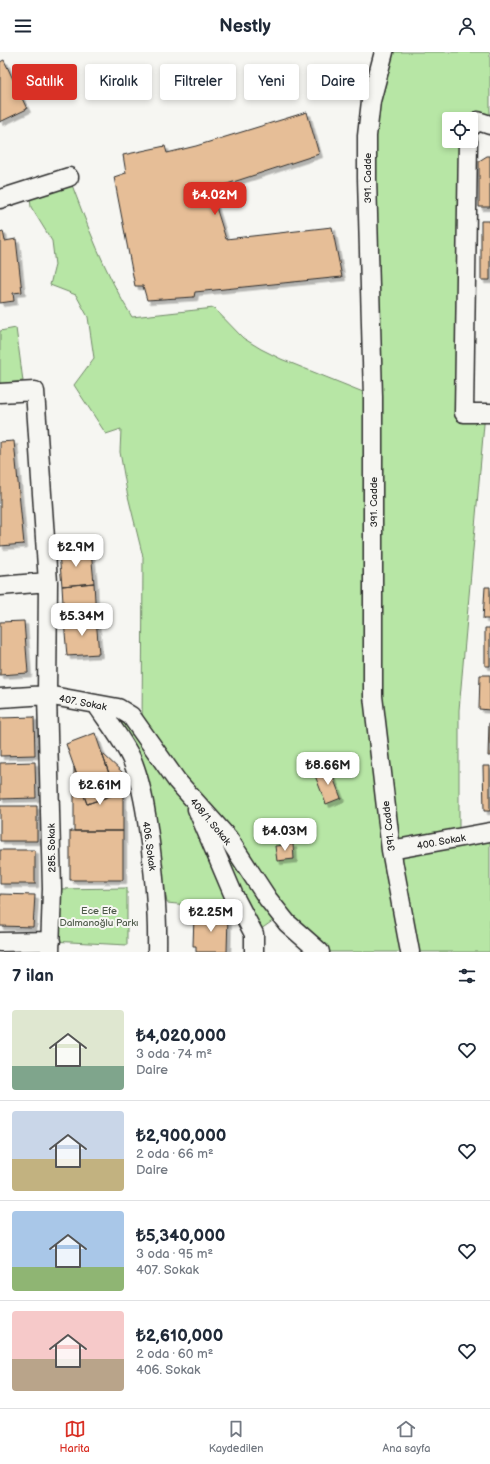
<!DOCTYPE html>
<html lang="tr">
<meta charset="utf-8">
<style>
body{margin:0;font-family:"Balsamiq Sans",sans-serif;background:#f6f6f7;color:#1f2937;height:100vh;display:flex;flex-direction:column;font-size:15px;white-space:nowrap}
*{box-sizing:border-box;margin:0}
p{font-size:13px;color:#747a83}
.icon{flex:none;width:22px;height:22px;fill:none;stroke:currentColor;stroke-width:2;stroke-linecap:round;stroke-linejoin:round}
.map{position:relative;height:900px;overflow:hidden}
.side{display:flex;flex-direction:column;background:#fff;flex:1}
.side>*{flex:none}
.guide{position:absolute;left:12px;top:12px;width:466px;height:36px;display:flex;gap:8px}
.fabs{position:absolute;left:442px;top:60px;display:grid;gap:8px}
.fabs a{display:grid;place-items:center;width:36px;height:36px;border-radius:4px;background:#fff;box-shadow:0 2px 6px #0003;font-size:20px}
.price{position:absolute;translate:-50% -34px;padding:0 9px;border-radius:8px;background:#fff;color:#222;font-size:13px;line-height:26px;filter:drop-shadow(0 1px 2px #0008)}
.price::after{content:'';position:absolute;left:50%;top:24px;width:12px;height:9px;margin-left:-6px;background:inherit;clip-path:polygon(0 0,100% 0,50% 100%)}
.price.selected{background:#d93025;color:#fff}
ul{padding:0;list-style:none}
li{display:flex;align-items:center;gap:12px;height:100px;padding:0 12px}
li+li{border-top:1px solid #e0e1e3}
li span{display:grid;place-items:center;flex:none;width:112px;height:80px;border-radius:4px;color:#555}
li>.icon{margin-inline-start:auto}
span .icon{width:48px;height:48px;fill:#fffc;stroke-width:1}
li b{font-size:17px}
h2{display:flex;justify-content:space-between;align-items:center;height:48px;padding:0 12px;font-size:17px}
.chip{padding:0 14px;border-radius:4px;background:#fff;box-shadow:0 2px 6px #0003;font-size:14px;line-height:36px}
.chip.selected{background:#d93025;color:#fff}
header{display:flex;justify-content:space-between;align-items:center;height:52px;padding:0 12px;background:#fff;font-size:18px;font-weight:700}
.tab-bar{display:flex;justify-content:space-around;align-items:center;height:56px;border-top:1px solid #e0e1e3;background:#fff;font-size:11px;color:#747a83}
.tab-bar a{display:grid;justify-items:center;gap:2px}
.tab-bar .selected{color:#d93025}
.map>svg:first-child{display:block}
.green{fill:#b7e6a5;stroke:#718868}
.building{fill:#e6be97;stroke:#2b2b2b;filter:url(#shadow)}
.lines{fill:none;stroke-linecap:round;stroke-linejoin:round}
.minor-casing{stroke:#2b2b2b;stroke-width:21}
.minor{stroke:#f6f6f2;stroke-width:18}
.labels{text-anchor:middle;stroke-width:4;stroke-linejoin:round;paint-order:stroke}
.street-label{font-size:10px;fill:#2b2b2b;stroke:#f6f6f2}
.park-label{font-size:10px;fill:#4e5a4a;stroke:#f6f6f2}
</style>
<header><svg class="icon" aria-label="menu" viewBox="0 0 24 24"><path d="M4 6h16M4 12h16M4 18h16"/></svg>Nestly<svg class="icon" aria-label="person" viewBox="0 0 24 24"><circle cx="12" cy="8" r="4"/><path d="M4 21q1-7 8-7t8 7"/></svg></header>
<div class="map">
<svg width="490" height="900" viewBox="0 0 490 900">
<defs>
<filter id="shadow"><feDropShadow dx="3.5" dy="3.5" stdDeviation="0" flood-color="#0004"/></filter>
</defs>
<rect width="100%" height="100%" fill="#f6f6f2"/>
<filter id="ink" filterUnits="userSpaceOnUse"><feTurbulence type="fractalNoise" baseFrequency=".025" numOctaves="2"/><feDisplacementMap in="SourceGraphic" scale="8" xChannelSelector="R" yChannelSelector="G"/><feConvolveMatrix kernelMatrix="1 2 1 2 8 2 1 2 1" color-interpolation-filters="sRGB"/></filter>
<g filter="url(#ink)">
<path class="green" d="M384,0h106v73l-19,-6h-22v22h19l-4,271 21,1 -26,297v127l31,-5v120h-180l-36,-32 -20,14 -50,-105 -62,-99 1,-173 -16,-65 -7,-40 1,-23 -15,5 -32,-49 20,-27 -6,-41 -12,-22 -26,-10 5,-20 -3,-24 -21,-34 -2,-18 40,-12c18,48 36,96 63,140l82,-9 29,30 18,11 20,10 92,37 -6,-218z
M16,276l7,53 -23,3v-53z
M129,668l61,90 33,78 6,21 -62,-6 -8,-49 -38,-130z
M127,836v57l-76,-4 1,-52z"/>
<path class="building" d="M4,8l23,49 -27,13v-60z
M307,60l12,42 -101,33 -8,1 16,51 106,-12 10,50 -147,15 -1,5 -47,3 -4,-14h-8l-21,-109 12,-4 -3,-18 42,-9 2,7 29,-7z
M487,104h3v51h-11v-46z
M481,169h9v59h-9z
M3,179l2,10 11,-2 6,53 -9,1 1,8 -14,2v-71z
M14,389l10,103 -24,2v-104z
M91,499l3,32 -32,3 -3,-32z
M94,531l2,35 -32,3 -2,-35z
M485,535h5v32h-7z
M96,566l3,36 -32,2 -3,-35z
M24,569l4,52 -28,2v-53z
M485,576h5v38h-5z
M480,623h10v35l-11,-1z
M34,665l1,38 -35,1v-38z
M489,671h1v33h-2z
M95,681l21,61 -29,10 -21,-60z
M102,701l21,20v58h-49v-64l13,37 29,-10z
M35,710l1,36 -36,1v-36z
M483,714h7v45h-6z
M329,715l12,31 -15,6 -12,-31z
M0,754h37v35h-37z
M70,779h53v49h-53z
M293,792l1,15 -17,2 -2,-15z
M0,798h35v34h-35z
M0,842l35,1 -2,32 -33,-1z
M194,863h34l-1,37h-31v-6h-3z"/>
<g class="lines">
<defs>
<path id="minor" d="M384,0l-13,49 -4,35v42l6,219v299l18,154 19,102
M471,75l7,-6 12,4
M468,89l-4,272h26
M0,147l69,-22
M0,341l35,-2 13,191
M0,534l48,-4 -1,113 5,194 -2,63
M0,646l47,-3 71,13 13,8 46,65 51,57 40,61 19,24 33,29
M96,652c12,18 27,36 36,56 9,22 13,45 16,68 6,42 10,82 9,124
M197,757l37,87 20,38v18
M391,798l99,-18
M0,890l51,-1"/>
</defs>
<use href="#minor" class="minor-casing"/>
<use href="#minor" class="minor"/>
</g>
</g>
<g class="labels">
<g class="street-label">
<text transform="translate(367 126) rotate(-90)" y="4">391. Cadde</text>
<text transform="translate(373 450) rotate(-90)" y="4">391. Cadde</text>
<text transform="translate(83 650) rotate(11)" y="4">407. Sokak</text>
<text transform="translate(211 769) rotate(50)" y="4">408/1. Sokak</text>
<text transform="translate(388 774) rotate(-97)" y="4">391. Cadde</text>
<text transform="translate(441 789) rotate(-10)" y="4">400. Sokak</text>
<text transform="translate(150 794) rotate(82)" y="4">406. Sokak</text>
<text transform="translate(51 796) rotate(-91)" y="4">285. Sokak</text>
</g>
<g class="park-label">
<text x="99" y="862">Ece Efe<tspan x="99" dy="12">Dalmanoğlu Parkı</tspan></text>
</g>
</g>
</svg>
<div class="fabs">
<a><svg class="icon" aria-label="locate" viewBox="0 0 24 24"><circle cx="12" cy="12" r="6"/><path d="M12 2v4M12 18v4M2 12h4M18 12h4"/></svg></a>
</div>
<b class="price selected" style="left:215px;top:164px">₺4.02M</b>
<b class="price" style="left:76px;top:516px">₺2.9M</b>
<b class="price" style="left:82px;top:585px">₺5.34M</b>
<b class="price" style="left:328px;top:734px">₺8.66M</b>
<b class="price" style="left:100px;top:754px">₺2.61M</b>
<b class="price" style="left:285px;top:800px">₺4.03M</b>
<b class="price" style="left:211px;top:881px">₺2.25M</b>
<div class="guide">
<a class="chip selected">Satılık</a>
<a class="chip">Kiralık</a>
<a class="chip">Filtreler</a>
<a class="chip">Yeni</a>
<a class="chip">Daire</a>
</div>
</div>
<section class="side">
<h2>7 ilan<svg class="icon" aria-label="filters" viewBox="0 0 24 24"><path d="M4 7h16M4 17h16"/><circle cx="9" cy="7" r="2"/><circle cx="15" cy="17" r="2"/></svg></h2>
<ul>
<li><span style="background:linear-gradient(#dfe7d0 70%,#7fa58c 0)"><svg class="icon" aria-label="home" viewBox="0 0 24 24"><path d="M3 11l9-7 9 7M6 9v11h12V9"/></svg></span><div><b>₺4,020,000</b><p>3 oda · 74 m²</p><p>Daire</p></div><svg class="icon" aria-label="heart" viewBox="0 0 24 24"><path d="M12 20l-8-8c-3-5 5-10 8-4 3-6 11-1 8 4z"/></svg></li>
<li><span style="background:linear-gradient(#c9d6e8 60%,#c2b280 0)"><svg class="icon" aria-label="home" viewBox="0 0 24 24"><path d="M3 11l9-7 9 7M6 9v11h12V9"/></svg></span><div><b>₺2,900,000</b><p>2 oda · 66 m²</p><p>Daire</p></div><svg class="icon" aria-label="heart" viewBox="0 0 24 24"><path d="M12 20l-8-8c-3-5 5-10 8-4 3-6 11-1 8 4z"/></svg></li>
<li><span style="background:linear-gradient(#a9c7e8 70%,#8fb573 0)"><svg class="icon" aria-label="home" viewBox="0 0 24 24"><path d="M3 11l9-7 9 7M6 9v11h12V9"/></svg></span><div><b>₺5,340,000</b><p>3 oda · 95 m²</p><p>407. Sokak</p></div><svg class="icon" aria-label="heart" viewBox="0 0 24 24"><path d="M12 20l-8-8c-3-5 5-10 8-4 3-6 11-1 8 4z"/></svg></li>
<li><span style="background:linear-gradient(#f6c9c9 60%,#b9a48a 0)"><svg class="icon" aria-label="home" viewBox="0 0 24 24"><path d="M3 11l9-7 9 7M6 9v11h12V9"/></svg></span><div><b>₺2,610,000</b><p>2 oda · 60 m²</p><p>406. Sokak</p></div><svg class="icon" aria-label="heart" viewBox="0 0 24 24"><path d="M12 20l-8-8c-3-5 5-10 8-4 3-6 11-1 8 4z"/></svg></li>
</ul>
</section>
<nav class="tab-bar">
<a class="selected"><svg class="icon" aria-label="map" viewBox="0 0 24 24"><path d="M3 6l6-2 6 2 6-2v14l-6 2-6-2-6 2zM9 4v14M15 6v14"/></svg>Harita</a>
<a><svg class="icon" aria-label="saved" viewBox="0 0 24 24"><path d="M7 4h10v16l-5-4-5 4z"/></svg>Kaydedilen</a>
<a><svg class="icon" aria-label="home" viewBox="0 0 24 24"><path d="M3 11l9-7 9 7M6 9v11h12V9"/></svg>Ana sayfa</a>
</nav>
